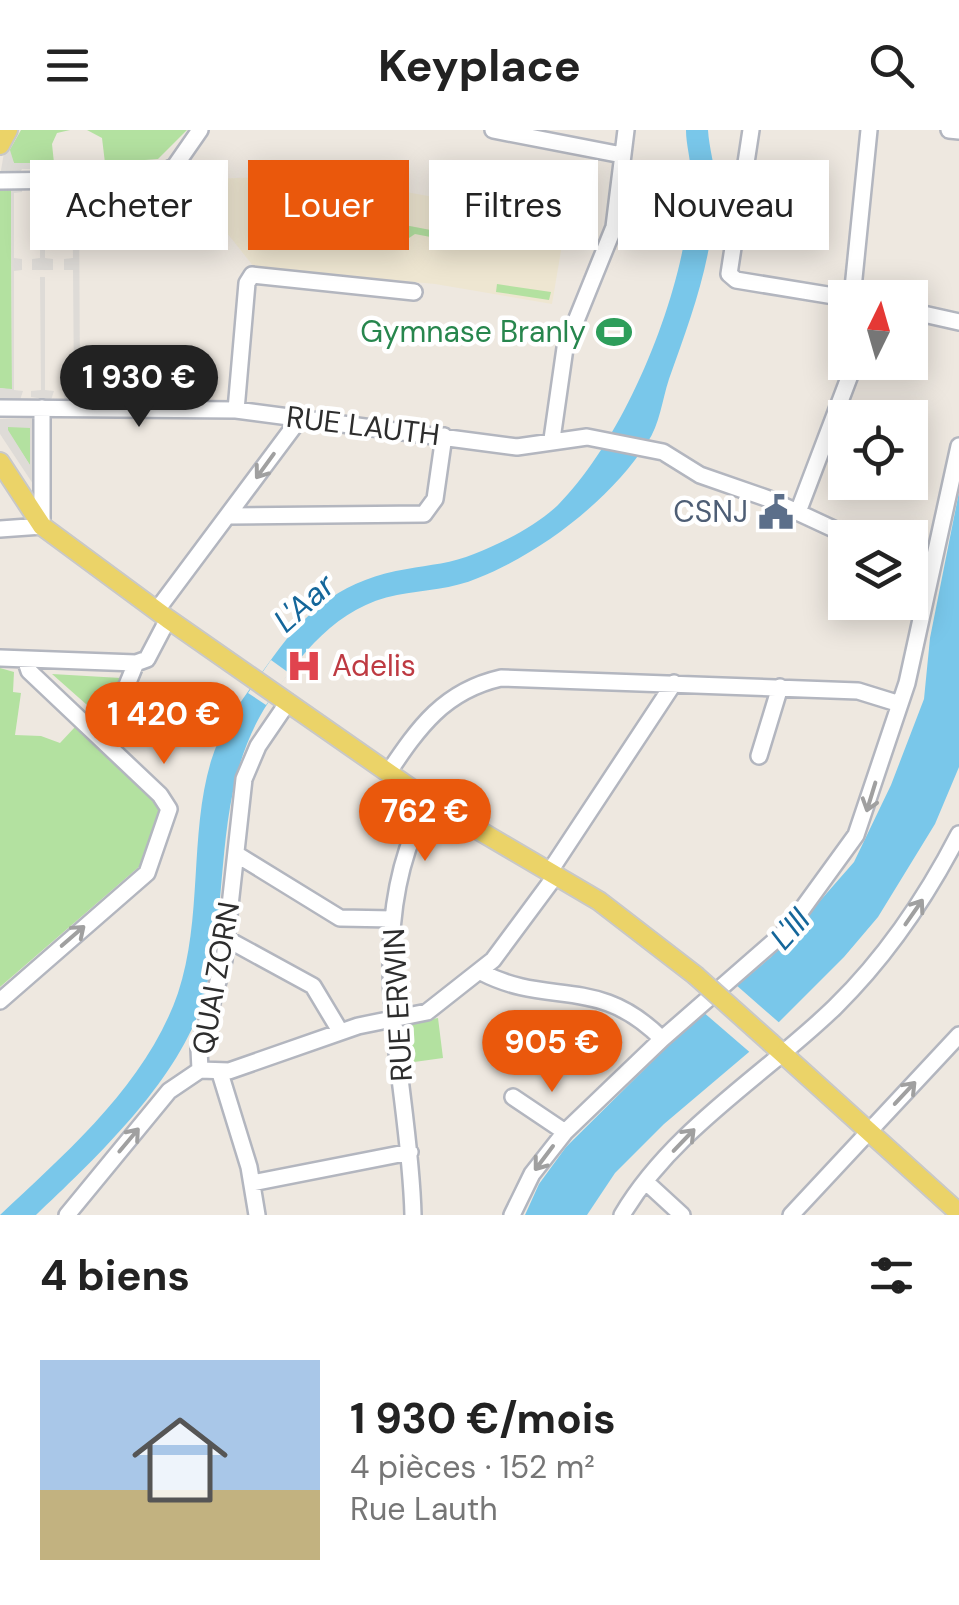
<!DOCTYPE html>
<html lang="fr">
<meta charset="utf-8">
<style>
body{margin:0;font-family:"DM Sans",sans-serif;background:#f6f6f6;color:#222;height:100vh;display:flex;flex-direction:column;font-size:38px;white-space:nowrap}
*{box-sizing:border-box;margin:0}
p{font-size:32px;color:#767676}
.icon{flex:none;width:55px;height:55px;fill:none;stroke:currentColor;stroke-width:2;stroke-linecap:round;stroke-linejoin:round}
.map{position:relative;height:1085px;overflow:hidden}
.panel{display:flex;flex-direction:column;background:#fff;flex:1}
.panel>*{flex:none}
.hud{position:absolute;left:30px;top:30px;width:900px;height:90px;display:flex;gap:20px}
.needle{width:65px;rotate:5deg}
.tools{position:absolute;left:828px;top:150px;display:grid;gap:20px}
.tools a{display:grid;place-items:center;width:100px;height:100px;border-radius:0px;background:#fff;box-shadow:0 5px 25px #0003;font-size:50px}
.price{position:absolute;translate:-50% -85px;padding:0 22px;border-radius:35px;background:#ea580c;color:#fff;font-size:32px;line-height:65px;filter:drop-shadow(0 2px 5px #0008)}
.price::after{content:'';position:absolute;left:50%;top:60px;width:30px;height:22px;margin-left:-15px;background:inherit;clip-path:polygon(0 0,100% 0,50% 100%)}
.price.current{background:#222;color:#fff}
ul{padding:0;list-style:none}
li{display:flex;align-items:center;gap:30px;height:250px;padding:0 40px}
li+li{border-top:2px solid #e0e0e0}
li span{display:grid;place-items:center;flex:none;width:280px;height:200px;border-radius:0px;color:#555}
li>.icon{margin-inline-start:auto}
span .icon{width:120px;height:120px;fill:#fffc;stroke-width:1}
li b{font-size:42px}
h2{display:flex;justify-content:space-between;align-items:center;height:120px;padding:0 40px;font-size:42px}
.tag{padding:0 35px;border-radius:0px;background:#fff;box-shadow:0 5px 25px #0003;font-size:35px;line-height:90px}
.tag.current{background:#ea580c;color:#fff}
header{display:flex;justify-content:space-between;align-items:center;height:130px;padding:0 40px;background:#fff;font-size:45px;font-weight:700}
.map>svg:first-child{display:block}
.education{fill:#eee6d1}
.green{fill:#b3e1a0}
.plaza{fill:#dedbd7;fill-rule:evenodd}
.water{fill:#79c7ea}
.pier{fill:#eee8e0}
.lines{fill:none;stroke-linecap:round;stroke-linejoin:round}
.minor-casing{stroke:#b3b6bf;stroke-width:20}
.major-casing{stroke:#c8c8c8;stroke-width:22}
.minor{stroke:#fff;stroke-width:15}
.major{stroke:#ebd368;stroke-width:18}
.major-bridge-casing{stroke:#c8c8c8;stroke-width:22;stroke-linecap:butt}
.major-bridge{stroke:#ebd368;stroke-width:18}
.oneway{stroke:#a0a0a0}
.labels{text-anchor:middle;stroke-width:9;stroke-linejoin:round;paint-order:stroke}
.leisure-label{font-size:30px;fill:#27864d;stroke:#fff;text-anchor:end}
.street-label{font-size:30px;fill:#2d2d2d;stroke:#fff}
.service-label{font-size:30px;fill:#4e5e75;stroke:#fff;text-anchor:end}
.health-label{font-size:30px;fill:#be3a42;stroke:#fff;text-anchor:start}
.water-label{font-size:32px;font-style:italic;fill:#14669a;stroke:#fff}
</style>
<header><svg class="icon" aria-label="menu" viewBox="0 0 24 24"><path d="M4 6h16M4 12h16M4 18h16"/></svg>Keyplace<svg class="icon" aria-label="search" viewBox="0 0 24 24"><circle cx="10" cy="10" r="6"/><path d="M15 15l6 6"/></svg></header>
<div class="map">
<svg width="959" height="1085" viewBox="0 0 959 1085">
<rect width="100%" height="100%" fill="#eee8e0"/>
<path class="education" d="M312,45l254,46 -14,83 -117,-20 -181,-17 -69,-87z"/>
<path class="green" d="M21,0h49l-13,3 -5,11 2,19h-40l-6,-10z
M87,0h100l-29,29 -53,4 -3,-25z
M0,60h11l1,200 -12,-2z
M389,92l104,20 -1,7 -77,-15 -6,4 -16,-3z
M497,154l54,8 -2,8 -53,-8z
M7,297h23l1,40 -24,-37z
M0,538l14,4 -1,20 8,1 -6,42 26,1 19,7 15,-16 82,75 4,11 -13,46 -148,128z
M52,544l69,4 -17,42z
M438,888l5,40 -36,5 -6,-39z"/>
<path class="plaza" d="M5,17l5,3 4,13h124l-1,6h-115l-4,7h-18z
M0,55l22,1v6l-8,1v65l8,1v11l-8,1v119l9,1 -3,9 -20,-1v-11l12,1 -1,-199h-11z
M79,55l1,208 -2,7h-13l-2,-9 11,-1 -1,-120h-9v-11l9,-1 -1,-66h-9v-6z
M31,56h23v6h-9v66l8,1v11h-21v-11l8,-1v-66h-9z
M40,147h5v113l9,1 -3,9 -20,-3v-6l10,-1z
M39,288v75l-39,-59v-15zM8,297l22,1v37l-22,-35z"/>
<path class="water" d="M686,0h22c1,18 7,35 7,52 1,69 -23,133 -46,197 -7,21 -9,45 -22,64 -37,57 -106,110 -169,135 -25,11 -54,12 -81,17 -59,11 -98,60 -129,108 -59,90 -35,201 -66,300 -25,79 -107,156 -166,212h-36c68,-64 147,-132 178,-222 25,-75 11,-158 33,-232 12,-39 39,-72 62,-104 36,-50 73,-78 134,-88 22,-4 46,-6 67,-15 28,-11 62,-28 84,-49 70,-70 134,-228 133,-330 0,-15 -5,-30 -5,-45z
M959,362v275l-24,57 -57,93 -34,40 -95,95 -85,72 -49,49 -28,42h-62l14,-31 27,-37 117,-116 88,-74 83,-95 37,-77 33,-86 6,-61z"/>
<path class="pier" d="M271,530l18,13 -23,32 -18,-12z
M735,854l48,42 -30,29 -51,-44z"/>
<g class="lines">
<defs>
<path id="minor" d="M493,0l129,25
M751,0l-22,144 7,6 110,18
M949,0l10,1
M0,51l151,-2 24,-13 25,-36
M852,168l17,-168
M910,181l49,11
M0,278l236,2 281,37 70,-10 76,15 37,23 69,24 84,39
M236,280l11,-127 5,-8 162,17
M552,309l13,-91 49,-121 12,-97
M798,382l57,-150
M229,386l195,-2 11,-15 9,-63
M0,399l42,-3v-118
M910,434l20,10
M157,480l144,-193
M0,528l136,5 11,-4 21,-40
M104,611l32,-78
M759,626l21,-69
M388,643c31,-46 56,-82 113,-95l357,13 42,13
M236,724l104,64 53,1
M550,741l124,-188
M227,809l86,47 27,45
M481,842c69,36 116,2 181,67
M0,871l147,-128 22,-64 -9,-14 -131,-124 -4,-12
M200,940l29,1 129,-45 69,-14 66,-52 63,-85
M200,940l-1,-21 25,-89 20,-181 14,-33 30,-44
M220,943l29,94 8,48
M513,967l52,35
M646,1052l36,33
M252,1053l158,-31
M67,1085l102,-124 31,-21
M413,1085c-3,-137 -57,-286 16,-414
M512,1085l20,-41 33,-42 97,-93 125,-109 69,-95 51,-152 52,-237
M622,1085c51,-86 143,-140 213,-208 51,-50 91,-109 124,-173
M791,1085l168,-180"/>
<path id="major" d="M0,15l8,-15
M0,332l42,64 126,93 261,182 170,100 96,74
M771,913l188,170"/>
</defs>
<use href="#minor" class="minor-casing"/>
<use href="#major" class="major-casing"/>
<use href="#minor" class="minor"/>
<use href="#major" class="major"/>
<defs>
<path id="major-bridge" d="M695,845l76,68"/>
</defs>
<use href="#major-bridge" class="major-bridge-casing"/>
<use href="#major-bridge" class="major-bridge"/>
</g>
<defs><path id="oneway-shaft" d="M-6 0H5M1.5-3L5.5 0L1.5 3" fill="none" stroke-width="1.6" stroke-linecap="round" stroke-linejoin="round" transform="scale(2.5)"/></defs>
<g class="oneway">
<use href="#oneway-shaft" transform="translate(265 336) rotate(126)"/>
<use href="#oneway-shaft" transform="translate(871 667) rotate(107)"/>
<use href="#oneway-shaft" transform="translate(914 782) rotate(-55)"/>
<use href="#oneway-shaft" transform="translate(73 806) rotate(-41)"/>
<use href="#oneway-shaft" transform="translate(905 963) rotate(-47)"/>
<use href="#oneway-shaft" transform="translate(129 1010) rotate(-50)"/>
<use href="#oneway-shaft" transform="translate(684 1010) rotate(-46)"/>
<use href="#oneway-shaft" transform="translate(544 1028) rotate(127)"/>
</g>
<defs>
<symbol id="stadium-bare" viewBox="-9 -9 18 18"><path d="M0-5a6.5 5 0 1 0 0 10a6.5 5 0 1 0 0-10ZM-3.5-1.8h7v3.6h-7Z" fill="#2e9e5b" stroke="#fff" stroke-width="2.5" paint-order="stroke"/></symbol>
<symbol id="civic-bare" viewBox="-9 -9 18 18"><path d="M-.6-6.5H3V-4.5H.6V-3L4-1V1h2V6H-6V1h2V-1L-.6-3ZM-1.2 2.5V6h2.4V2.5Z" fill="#5c6f8a" stroke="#fff" stroke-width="2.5" paint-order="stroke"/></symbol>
<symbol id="hospital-bare" viewBox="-9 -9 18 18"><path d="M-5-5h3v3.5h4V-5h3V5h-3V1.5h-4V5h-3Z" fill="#e0444e" stroke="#fff" stroke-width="2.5" paint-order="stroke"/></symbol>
</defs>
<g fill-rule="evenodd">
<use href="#stadium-bare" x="589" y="177" width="50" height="50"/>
<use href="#civic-bare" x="751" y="357" width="50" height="50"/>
<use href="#hospital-bare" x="279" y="511" width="50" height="50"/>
</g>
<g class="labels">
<g class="leisure-label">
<text x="586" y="212">Gymnase Branly</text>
</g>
<g class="street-label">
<text transform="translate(363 296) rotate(7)" y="10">RUE LAUTH</text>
<text transform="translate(216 848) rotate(-80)" y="10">QUAI ZORN</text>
<text transform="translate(398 875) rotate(-93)" y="10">RUE ERWIN</text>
</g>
<g class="service-label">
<text x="748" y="392">CSNJ</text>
</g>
<g class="health-label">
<text x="332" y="546">Adelis</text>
</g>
<g class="water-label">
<text transform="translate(304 473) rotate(-42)" y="11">L'Aar</text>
<text transform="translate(790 799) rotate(-48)" y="11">L'Ill</text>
</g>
</g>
</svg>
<div class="tools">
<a><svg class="needle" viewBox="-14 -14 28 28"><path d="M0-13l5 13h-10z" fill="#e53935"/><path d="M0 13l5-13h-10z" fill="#767676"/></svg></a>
<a><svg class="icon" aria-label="locate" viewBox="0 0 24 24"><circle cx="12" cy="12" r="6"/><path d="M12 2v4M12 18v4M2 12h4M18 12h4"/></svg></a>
<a><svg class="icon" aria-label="layers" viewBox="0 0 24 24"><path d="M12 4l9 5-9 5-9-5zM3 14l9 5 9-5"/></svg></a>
</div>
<b class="price current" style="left:139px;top:300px">1 930 €</b>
<b class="price" style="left:164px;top:637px">1 420 €</b>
<b class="price" style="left:425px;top:734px">762 €</b>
<b class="price" style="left:552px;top:965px">905 €</b>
<div class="hud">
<a class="tag">Acheter</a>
<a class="tag current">Louer</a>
<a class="tag">Filtres</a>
<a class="tag">Nouveau</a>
</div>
</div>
<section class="panel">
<h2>4 biens<svg class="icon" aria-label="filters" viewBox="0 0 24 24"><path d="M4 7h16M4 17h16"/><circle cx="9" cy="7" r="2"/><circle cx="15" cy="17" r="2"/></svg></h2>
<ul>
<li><span style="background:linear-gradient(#a9c7e8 65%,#c2b280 0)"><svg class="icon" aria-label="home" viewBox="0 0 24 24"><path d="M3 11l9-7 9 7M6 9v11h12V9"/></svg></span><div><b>1 930 €/mois</b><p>4 pièces · 152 m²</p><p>Rue Lauth</p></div></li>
</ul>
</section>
